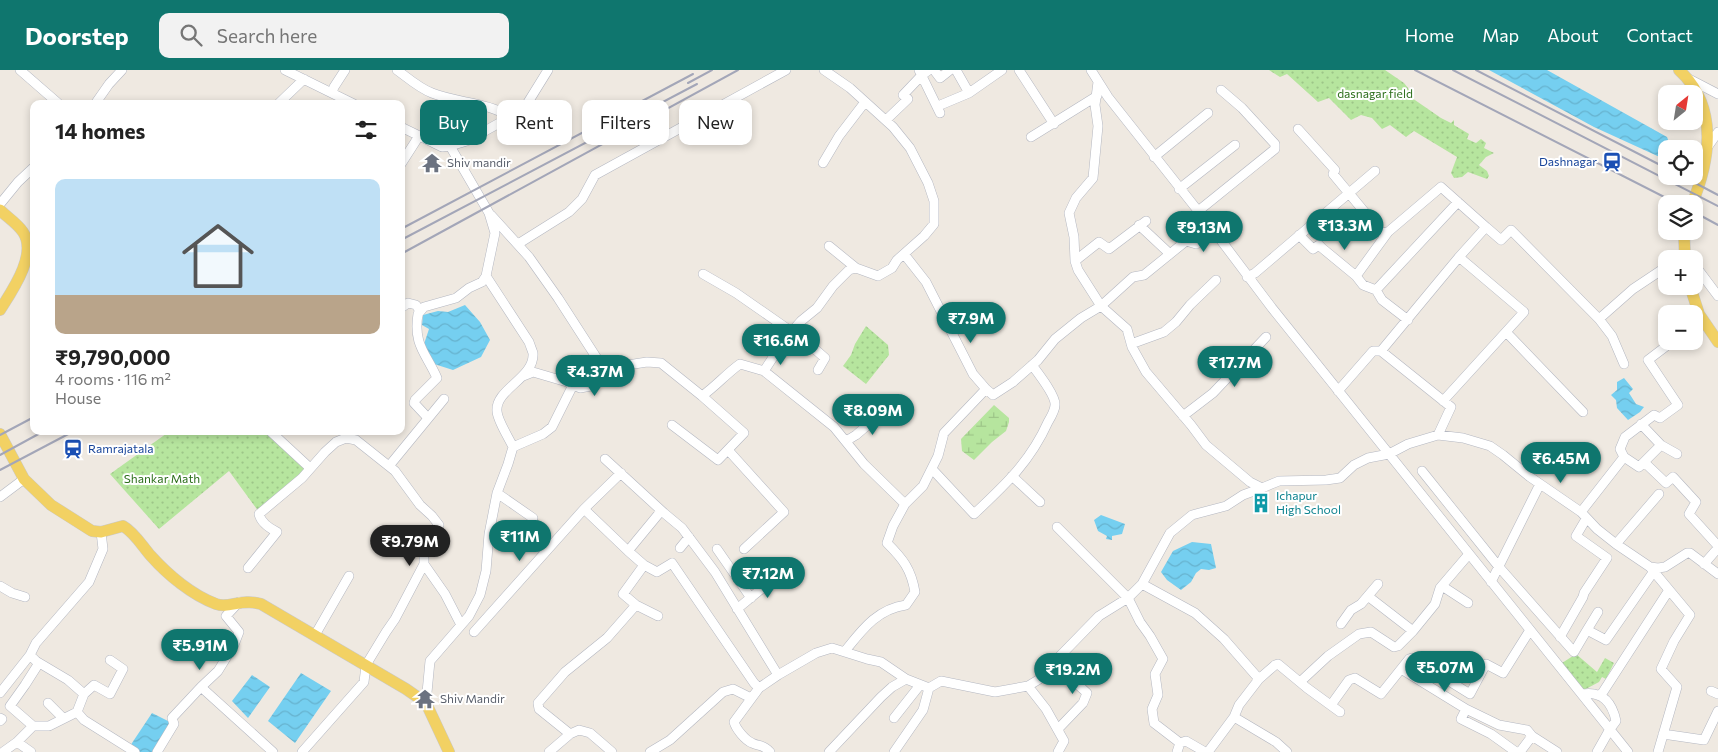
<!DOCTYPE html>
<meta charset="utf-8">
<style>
body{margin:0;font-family:Commissioner,sans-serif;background:#f2f2f2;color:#222;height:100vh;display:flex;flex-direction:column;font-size:19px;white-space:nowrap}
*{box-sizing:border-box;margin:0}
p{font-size:16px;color:#767676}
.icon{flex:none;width:28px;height:28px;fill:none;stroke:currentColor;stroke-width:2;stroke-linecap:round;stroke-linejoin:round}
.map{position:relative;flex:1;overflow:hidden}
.side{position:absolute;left:30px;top:30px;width:375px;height:335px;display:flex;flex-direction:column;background:#fff;border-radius:10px;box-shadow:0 2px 8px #0003}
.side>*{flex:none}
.hud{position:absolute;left:420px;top:30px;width:475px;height:45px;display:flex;gap:10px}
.needle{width:32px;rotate:30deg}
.fabs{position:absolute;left:1658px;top:15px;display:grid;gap:10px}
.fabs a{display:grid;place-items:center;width:45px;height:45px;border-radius:10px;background:#fff;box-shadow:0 2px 8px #0003;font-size:25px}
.price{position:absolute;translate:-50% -42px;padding:0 11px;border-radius:18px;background:#0f766e;color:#fff;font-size:16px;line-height:32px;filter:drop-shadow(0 1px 2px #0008)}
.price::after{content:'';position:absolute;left:50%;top:30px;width:15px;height:11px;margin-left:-8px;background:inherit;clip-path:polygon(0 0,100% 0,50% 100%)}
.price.active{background:#222;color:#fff}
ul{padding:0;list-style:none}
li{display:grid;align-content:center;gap:10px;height:265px;padding:0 25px}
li+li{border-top:1px solid #e0e0e0}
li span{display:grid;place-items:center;height:155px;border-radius:10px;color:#555}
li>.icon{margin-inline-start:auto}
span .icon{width:90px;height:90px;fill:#fffc;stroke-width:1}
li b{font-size:21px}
h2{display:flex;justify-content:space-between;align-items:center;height:60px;padding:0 25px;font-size:21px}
.pill{padding:0 18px;border-radius:10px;background:#fff;box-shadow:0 2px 8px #0003;font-size:18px;line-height:45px}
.pill.active{background:#0f766e;color:#fff}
header{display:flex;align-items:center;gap:30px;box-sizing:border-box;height:70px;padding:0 25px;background:#0f766e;color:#fff}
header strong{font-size:24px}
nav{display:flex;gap:28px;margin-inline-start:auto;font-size:18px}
.search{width:350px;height:45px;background:#f2f2f2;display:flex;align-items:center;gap:12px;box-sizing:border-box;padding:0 18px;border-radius:10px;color:#767676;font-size:19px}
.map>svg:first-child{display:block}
.green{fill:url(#green-dots)}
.wetland{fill:url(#wetland-marsh)}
.water{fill:url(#water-waves)}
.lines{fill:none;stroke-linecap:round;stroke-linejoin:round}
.minor-casing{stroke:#b4b7c1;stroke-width:10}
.major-casing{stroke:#c9c9c9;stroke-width:12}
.minor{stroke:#fff;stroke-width:9}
.major{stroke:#f2d163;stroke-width:11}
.rail{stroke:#a3a6b8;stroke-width:2}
.labels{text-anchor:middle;stroke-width:4;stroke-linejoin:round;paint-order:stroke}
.park-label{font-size:12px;fill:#2c6e1b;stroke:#fff}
.transit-label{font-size:12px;fill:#164399;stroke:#fff;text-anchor:end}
.worship-label{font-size:12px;fill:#5b616d;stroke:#fff;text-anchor:start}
.culture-label{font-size:12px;fill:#0d838f;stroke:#fff;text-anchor:start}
</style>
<header>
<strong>Doorstep</strong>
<div class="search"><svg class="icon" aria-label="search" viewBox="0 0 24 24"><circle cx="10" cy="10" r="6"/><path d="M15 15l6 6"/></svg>Search here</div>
<nav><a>Home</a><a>Map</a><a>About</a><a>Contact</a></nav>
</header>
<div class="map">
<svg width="1718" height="682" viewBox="0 0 1718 682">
<defs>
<pattern id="green-dots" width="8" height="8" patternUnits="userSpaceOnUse" patternTransform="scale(1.25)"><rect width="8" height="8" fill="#b6e59e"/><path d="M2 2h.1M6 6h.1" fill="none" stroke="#9dc588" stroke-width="1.8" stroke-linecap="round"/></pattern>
<pattern id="wetland-marsh" width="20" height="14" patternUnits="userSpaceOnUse" patternTransform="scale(1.25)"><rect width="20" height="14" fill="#b6e59e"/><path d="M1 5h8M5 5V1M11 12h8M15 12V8" fill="none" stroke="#9dc588"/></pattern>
<pattern id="water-waves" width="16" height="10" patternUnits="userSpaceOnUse" patternTransform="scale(1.25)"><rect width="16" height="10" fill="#75cff0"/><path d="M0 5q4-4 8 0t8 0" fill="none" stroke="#66b2ce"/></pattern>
</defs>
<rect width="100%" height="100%" fill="#efe9e1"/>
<path class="green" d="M1269,0h116l19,13 4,5 4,10 29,20 10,5 3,-3v5l15,9 -2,5 9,4 5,-4 5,4 -2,5 10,5 -8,4 -7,8 8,6 2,5 -2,3 -19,-7 -6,5 -8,1 -3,-5 6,-16 -43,-26 -8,6 -16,-12 -8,4 -10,-11 -11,-3 -10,5 -22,-22 -11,4 -31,-28 -7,3z
M866,256l22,19 1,10 -23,29 -23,-18 8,-11 4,-11z
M170,361l20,3 8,-3h72l39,37 -50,44 -30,-41 -70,58 -49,-55z
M1576,584l21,18 8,-14 9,5 -8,16 -4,-2 -3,5 -17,9 -20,-28z"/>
<path class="wetland" d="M994,335l15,13v4l-3,9 -14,11 -18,18 -12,-9 -1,-12z"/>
<path class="water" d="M1489,0h58l120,67 3,8 -2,4h-2l-2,10 -70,-32z
M465,235l15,17 10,18 -9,17 -28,13 -22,-7 -7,-19 5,-15 -7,-4 1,-10 15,-4 10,1z
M1624,308l9,11 -4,4 7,11 8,3 -4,5 -12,8 -11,-12 -1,-8 -5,-5 6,-5v-8z
M1101,445l24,9 -3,10 -10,2v4l-6,-1 1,-3 -9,-5 -4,-11z
M1192,472l19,2 5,24 -7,2 -8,-1 -5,4 -5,9 -10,8 -14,-10 -6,-8 12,-21z
M301,603l30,18 -36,52 -27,-22z
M252,605l18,12 -22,31 -16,-17z
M152,643l22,11 -16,28h-19l-9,-6z"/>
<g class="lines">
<defs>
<path id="minor" d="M20,0l39,34
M285,0l69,34
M397,0c11,8 22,18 35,23 25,10 56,9 78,24
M919,0l21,43
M934,0l6,8 10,-8
M956,0l13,23
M1019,0l35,54
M1091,0l17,27 106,134 58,77 356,444
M1689,9l29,15
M332,23l2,-6 11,-17
M95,34l14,-20 13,-14
M278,34l26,-25
M938,36l31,-13 33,-23
M886,50l22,-21 -5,-4 19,-20 7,-5
M401,57l41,20 8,-1 39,67 6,20 -9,43 -4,6 -13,6 -13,10 -32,9 -6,7c-5,31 8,39 19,64l-22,22 -1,3 14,15
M1298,59l37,41 -2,4 49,59 6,-1
M1031,67l66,-41
M1709,75l9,-13
M450,76l17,-5 43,-24 12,-5 26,-42
M1154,87l54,-44
M823,93l16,-27 26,-34
M401,94l18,-28
M1179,119l56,-44
M0,134l18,-22 16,-15
M1197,142l78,-63v-5l-33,-36 -21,-18
M491,145l38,42 29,41 49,76
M1139,155l31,29
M1214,161l-18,13 -10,-3 -42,34 -11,2 -32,29 26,23 5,18 14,25 45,53 15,20 44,37 12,6 17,-7 47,-1 14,-2 14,-13 14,-7 21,-4 19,-10 30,-9 25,3 27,8 13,9 27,22 51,35 16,17 19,15 34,23 8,1 7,-1 22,-14h3l28,21
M1299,165l14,14 6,-4 3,3 34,28 7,9 13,5 6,10 26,20
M518,174l51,-32 13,-13 13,-24 191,-105
M829,176l27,22
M904,184l22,28 47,92 13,15
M1694,190l3,8 21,28
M1075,191l24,-19 10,7 37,-28
M703,204l33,19 56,39
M1356,206l32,-44 53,-45 45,40
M1247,207l8,-4 120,-102
M1376,220l82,-88
M401,238l7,-5 8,2 4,6
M1599,249l13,17 12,28
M1694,256l8,-7
M793,260l32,28 -7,12
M1506,262l77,80
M1131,274l33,-12 12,-10 14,-17 26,-25
M1381,281l78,-94
M764,301l70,56 30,37 41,40
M523,306l10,-4 34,10 13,6 11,-2 30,-20 26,-4 14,1 41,33c14,-10 24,-22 38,-32l24,7 21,-32 16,-18 16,-13 16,-22 16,-16 7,-2 22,8 14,-8 5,-8 27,-24 10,-12v-23l-6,-18 -18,-35 -17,-21 -43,-39 -26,-18
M1338,321l35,-40h8l70,56 -13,28
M1443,331l81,-89 -65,-55 27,-30 15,13 10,-10 88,89 34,-30 33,-22
M1183,346l30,-23 53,-56
M1641,354l20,21 16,9
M672,355l46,35 26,-27 -42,-37
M270,361l40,37
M846,371l10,-6 29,-25
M513,377l30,-13 9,-7 21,-42
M728,380l56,62 -40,37
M1624,387l15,10 22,-22
M605,389l59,54 18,15 33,44 63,103 38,-22 16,-5 35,11 14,3 25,17
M1644,392l22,21 7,-6 23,25 -7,12 29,32
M389,396l55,-67
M932,399l42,45c31,-29 56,-52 74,-92 3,-5 7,-12 7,-17 1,-9 -17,-32 -23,-40
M1422,401l77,96 75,85 13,-22 19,10 48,-69
M1012,406l28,26
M497,423l36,25
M0,427l24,-18
M584,439l44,42 16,14 13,7 15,-9 82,120 5,5
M1581,442l43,-55 -4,-8 5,-12 29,-22 6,3 18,-13 -30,-45 25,-19
M1057,457l71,71 12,24 10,14 13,23 -8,15 3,21 -6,14 2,14 26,20 6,-2 19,11
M101,462l2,17 -14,33 -53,61 -6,12 6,6 32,19 16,14 10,-9 16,9 13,-25 -13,-9
M1616,474l43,-50
M680,478l9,-11
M717,479l34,49
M628,481l33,-40
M1704,494l14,-16
M644,495l-21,29 13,11 22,11
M1650,497l40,48 -16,26 -13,28 16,18 -19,65
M248,498l29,-36c-8,-4 -16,-9 -18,-18l43,-36 23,-26 11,-10 10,-4 10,2 39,31 25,34 12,11 7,9 -15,31v8
M1491,512l49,-98
M1142,514l53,29 29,26 35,40 -20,26 -5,12 42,25 11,10
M0,516l12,7 13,4
M1442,516l26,17
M1369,527l44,34
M737,539l46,-38
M1341,554l10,-14 10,-6 17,-20
M1587,560l11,-18
M474,562l110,-123 37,-36
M315,565l34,-59
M1560,567l23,-40 1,-4 23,-35 -31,-22 10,-17
M845,581c17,-21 32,-42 61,-46l9,-13c-4,-23 -12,-33 -28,-49l6,-17 12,-22 18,-18 15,-30 6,-23 42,-44 7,6 20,-13 25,-22 17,-21 26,-21 20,-12 -23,-36 -3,-9 -1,-24 -5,-24 7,-15 17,-20 5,-52 -3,-21 3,-23
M1054,593l33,30 -4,10 -25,26
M1401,599l65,40 -5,10 30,15 25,18
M1259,609l16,-14 3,-1 29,24 33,24
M1300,612l28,-26 31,-22 12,-2 23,15 4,-1 15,-15 22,-27 5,-16 29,-34
M1028,616l18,23 18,32 -6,11
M201,617l72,65
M1711,621l7,3
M0,623l30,-38
M84,624l-7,18 7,8 51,32
M1582,624c20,-3 30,8 34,27l-6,8 -13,23
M1601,625l68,-105
M48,633l15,15
M426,633l4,-42 39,-45 11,-21 6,-24 3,-37 8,-41 11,-29 5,-17c-4,-9 -16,-27 -16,-36 -2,-22 38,-33 36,-58 -1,-3 -3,-8 -4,-11l-43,-66
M1331,635l18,-25 6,-2 26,16 28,-35 3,-1 58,36 16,-30 17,9 27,-43
M1466,639l33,16 28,5 5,6 25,16
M0,648l2,1 -2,2
M894,648l26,-33
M33,656l-23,-20 15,-21 14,-22
M570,664l-31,-25 -1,-6 27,-31 42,-34 29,-33
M1663,664l41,6 14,-29
M17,672l16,-16h16l28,-14
M3,682l14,-10 14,10
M157,682l17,-28 -2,-6 29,-31 17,-16 16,-26 5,-13 -13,-16 13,-14
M302,682l62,-70 2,-17 20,-33 9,-13 29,-55 21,30 16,31
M549,682l21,-18 9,-4 11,3 22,19
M650,682l20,-12 53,-48 10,-3 18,9
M770,682c-7,-8 -10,-5 -18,-9 -7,-3 -16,-14 -18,-21l25,-34 19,-13
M829,682l52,-55 11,-10 14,-8 23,9 12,-7 54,11 33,-6 15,-9 16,-20 40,-41 29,-18 14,-14 28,-51 22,-18 34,-9 17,-11 19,-7
M894,682l29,-42 6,-22
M1177,682l3,-9
M1208,682l26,-35
M1520,682l12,-16"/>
<path id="major" d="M1679,0c39,36 32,88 13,134
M0,140c7,7 17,13 23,22 15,22 -11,59 -23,78
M1684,161l1,28
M1690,216l9,28 19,28
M0,364l24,45 27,26 41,26 9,1 22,-6c11,6 20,21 28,30 17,19 41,39 65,48 12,5 26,-6 45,0l145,85 20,14 23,49"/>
</defs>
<use href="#minor" class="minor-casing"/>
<use href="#major" class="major-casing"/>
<use href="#minor" class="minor"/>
<use href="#major" class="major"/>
<path class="rail" d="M1415,0l263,134
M1453,0l265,136
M1476,0l190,98
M688,13l24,-13
M1682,106l36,19
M1694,142l24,13
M401,159l292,-155
M401,170l296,-156
M401,184l337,-184
M0,365l34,-18
M0,385l44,-24
M0,400l74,-39"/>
</g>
<defs>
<symbol id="station-bare" viewBox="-9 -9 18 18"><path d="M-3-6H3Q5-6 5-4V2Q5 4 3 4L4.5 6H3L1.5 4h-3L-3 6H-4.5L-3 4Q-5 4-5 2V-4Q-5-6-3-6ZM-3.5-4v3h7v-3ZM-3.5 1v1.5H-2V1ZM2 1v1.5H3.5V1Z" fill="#1a4fb4" stroke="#fff" stroke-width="2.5" paint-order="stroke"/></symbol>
<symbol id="temple-bare" viewBox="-9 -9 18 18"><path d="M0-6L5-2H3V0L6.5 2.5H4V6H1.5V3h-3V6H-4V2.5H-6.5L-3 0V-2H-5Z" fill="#6b7280" stroke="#fff" stroke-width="2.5" paint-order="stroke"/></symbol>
<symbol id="building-bare" viewBox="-9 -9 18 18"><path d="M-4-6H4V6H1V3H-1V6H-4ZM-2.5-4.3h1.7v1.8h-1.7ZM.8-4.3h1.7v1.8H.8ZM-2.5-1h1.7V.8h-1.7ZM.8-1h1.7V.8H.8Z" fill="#0f9aa8" stroke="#fff" stroke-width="2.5" paint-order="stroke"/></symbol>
</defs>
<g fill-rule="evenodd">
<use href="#station-bare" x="1598" y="78" width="28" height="28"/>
<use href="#temple-bare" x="418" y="79" width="28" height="28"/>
<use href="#station-bare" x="59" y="365" width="28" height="28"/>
<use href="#building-bare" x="1247" y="419" width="28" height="28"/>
<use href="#temple-bare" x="411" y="615" width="28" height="28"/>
</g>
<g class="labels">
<g class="park-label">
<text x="1375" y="28">dasnagar field</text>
<text x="162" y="413">Shankar Math</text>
</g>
<g class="transit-label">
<text x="1597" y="96">Dashnagar</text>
<text x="88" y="383" text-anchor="start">Ramrajatala</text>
</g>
<g class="worship-label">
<text x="447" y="97">Shiv mandir</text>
<text x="440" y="633">Shiv Mandir</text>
</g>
<g class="culture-label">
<text x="1276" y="430">Ichapur<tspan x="1276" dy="14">High School</tspan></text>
</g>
</g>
</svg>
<div class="fabs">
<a><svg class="needle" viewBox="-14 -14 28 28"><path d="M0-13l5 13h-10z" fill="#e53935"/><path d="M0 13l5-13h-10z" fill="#767676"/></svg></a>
<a><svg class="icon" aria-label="locate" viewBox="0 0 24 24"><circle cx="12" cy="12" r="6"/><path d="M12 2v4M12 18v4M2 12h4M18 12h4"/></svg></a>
<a><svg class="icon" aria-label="layers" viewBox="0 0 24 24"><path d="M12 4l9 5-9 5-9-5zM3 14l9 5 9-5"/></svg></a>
<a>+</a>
<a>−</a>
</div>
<b class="price" style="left:1345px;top:181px">₹13.3M</b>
<b class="price" style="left:1204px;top:183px">₹9.13M</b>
<b class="price" style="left:971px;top:274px">₹7.9M</b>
<b class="price" style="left:781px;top:296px">₹16.6M</b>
<b class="price" style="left:1235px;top:318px">₹17.7M</b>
<b class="price" style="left:595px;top:327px">₹4.37M</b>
<b class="price" style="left:873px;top:366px">₹8.09M</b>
<b class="price" style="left:1561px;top:414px">₹6.45M</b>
<b class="price" style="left:520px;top:492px">₹11M</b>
<b class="price active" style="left:410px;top:497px">₹9.79M</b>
<b class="price" style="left:768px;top:529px">₹7.12M</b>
<b class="price" style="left:200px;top:601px">₹5.91M</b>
<b class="price" style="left:1445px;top:623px">₹5.07M</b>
<b class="price" style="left:1073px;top:625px">₹19.2M</b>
<div class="hud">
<a class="pill active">Buy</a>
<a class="pill">Rent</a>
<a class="pill">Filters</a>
<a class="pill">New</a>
</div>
<section class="side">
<h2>14 homes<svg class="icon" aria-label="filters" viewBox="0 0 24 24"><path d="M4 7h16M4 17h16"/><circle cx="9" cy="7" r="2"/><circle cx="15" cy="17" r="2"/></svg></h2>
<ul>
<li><span style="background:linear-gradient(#bfe0f5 75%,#b9a48a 0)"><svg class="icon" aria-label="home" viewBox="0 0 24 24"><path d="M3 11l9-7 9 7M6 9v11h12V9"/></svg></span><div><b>₹9,790,000</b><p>4 rooms · 116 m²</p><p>House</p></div></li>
</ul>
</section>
</div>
